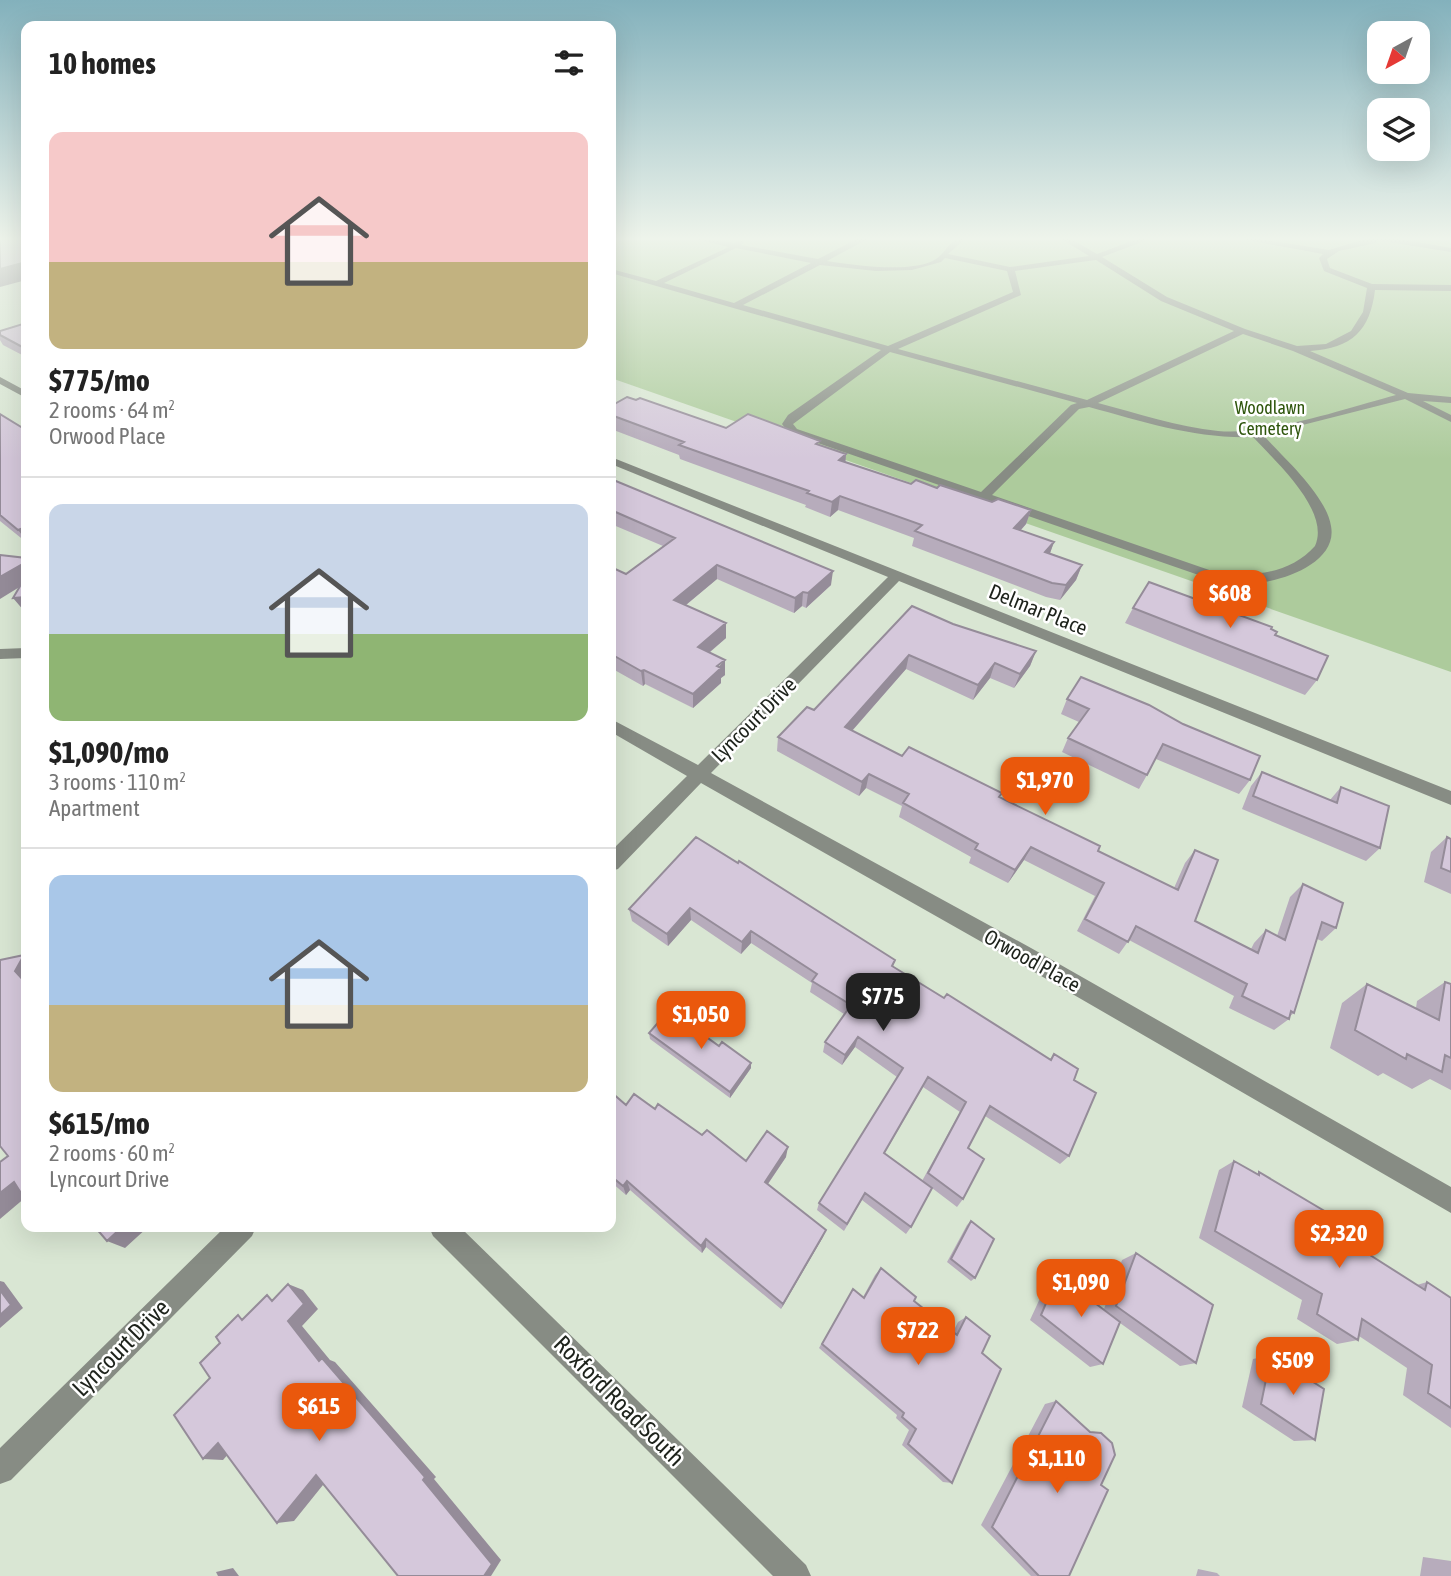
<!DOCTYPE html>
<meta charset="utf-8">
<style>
body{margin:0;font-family:"Asap Condensed",sans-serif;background:#f2f2f2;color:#222;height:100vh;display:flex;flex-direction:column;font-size:26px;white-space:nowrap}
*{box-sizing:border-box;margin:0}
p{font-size:23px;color:#767676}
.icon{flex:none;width:38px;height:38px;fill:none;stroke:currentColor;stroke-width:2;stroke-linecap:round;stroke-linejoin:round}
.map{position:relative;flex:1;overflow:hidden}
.details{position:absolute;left:21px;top:21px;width:595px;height:1211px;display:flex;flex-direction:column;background:#fff;border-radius:14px;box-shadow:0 7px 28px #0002}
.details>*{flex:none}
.needle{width:46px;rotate:220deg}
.buttons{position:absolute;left:1367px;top:21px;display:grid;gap:14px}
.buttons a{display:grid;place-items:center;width:63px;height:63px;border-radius:14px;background:#fff;box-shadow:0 7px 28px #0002;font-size:35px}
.price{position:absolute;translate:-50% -60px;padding:0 16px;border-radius:14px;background:#ea580c;color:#fff;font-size:23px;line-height:46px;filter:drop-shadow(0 2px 4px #0008)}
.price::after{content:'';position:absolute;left:50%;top:42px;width:21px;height:16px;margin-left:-10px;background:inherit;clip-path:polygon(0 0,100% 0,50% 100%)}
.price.selected{background:#222;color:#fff}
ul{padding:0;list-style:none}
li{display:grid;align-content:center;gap:14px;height:371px;padding:0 28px}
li+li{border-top:2px solid #e0e0e0}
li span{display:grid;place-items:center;height:217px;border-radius:14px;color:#555}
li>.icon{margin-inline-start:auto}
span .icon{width:126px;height:126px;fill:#fffc;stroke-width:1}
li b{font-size:30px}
h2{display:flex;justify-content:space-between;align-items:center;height:84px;padding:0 28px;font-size:30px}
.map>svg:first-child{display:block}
.green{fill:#adcb9c}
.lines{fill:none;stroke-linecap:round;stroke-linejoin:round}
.lane{fill:#878c84;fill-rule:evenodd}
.street{fill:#878c84;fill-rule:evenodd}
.wall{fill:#b7acbc;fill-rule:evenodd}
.shaded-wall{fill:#958c99}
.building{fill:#d5c8db;stroke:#958c99;stroke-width:2}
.labels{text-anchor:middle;stroke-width:5;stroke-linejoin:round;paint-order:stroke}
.far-park-label{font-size:18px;fill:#2f560d;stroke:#fff}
.street-label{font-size:21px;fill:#1d221b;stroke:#fff}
.near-street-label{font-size:24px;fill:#1d221b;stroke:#fff}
</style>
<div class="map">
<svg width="1451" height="1576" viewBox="0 0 1451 1576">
<rect width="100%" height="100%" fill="#d9e6d3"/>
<path class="green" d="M611,238h840v434l-840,-294z"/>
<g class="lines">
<path class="lane" d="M692,238l42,5 6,-3 4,2 -3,3 77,14 41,-21h10l-42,23c26,4 86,13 109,-2 12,-8 13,-21 30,-21l-18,16 62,13 79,-11 -29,-18h9l28,16 43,-16h12l-50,19 65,40 78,32 52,17 29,-2 25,-13 12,-19 4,-24 -43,-17 -5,-13 4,-4 -87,-16h17l76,12 41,-12h22l59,10v4l-74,-12 -2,3 -36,8 -12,8 3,9 42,16 79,1v6l-76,-1c-5,41 -23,58 -65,61l98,42 43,4v6l-28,-2 28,14v7l-46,-23 -142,36c21,23 63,60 68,91 7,36 -47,55 -75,57 -14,1 -29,-1 -43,-3l-424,-147 -7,-9 6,-9 93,-65 -270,-77v-4l45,12 73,-34zM736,248l75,15 -77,40 -70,-20zM945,258l62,13 6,21 -125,54 -145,-41 77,-40 56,6 36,-1 29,-8zM1096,260l65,41 73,30 -147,69 -189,-51 123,-54 -6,-24zM1243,334l50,17 103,44c-49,13 -130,41 -178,36 -41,-4 -81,-18 -120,-28zM890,352l187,51 -6,2 -90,87 -184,-63 -4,-5zM1089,407c55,15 107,32 164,30 22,24 78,74 62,109 -26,29 -64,31 -100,26l-223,-77 87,-86z"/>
<path class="street" d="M0,377l26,14v7l-26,-14z
M611,457l840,334v14l-552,-224 -188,192 320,175 420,239v26l-434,-251 -316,-179 -83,86 -7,2v-20l76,-75 -76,-44v-13l87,46 190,-188 -277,-113z
M26,648v10l-26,1v-10z
M225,1227h31l-4,9 -241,244 -11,4v-36z
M429,1227h31l346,338 5,11h-38l-340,-340z"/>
</g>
<path class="wall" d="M26,323v34l-23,-12 -3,-5v-9z
M611,406l209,39 26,9 -1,8 66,22 26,4 55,14 39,8 -5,14 -5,6 33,12 -4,11 32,12 -6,15 -16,20 -14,-3 -134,-51 2,-8 -76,-28 -8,7 -25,-10 1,-2 -126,-46 -1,-4 -68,-26z
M0,414l26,16v112l-26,-21z
M611,479l220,106 -25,23 -4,-2 -8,7 -77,-34 -31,26 40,33 -17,15 16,22 -4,3v5l-28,25 -48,-24 -2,2 -32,-18v-101l15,7 37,-28 -52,-22z
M1133,608l138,21 46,51 -12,15 -180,-72z
M953,624l83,27 -6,15 -16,22 -24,-10 -17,22 -67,-31 -54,62 50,25 98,41 98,54 76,37 11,-25 10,-13v71l56,28 3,-6 12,-13 11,6 13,-39 13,-13 33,44 -14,13 -5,-2 -23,74 -4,3 -1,3 -15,11 -45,-22 5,-12 -105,-56 -10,14 -42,-23 18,-35 -71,-36 -16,23 -39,-20 2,-6 -72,-40 3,-11 -36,-18 -7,8 -82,-45 1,-14 36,-27z
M1067,699l183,81 -11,14 -83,-35 -17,30 -77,-37 6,-14 11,-16 -18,-8z
M1262,772l68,28 11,-13 39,61 -14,13 -124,-52 9,-23z
M696,837l199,123 -2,7 51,31 106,62 4,-6 20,26 -5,76 -9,8 -75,-48 -17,32 -5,51 -6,8 -25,-19 -21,39 -5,7 -44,-34 -18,31 -27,-21 2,-7 78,-126 -42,-30 -13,18 -19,-13 2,-10 19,-28 -34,-22 2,-9 -61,-40 -10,11 -50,-34 -23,26 -36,-25 -3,-12zM923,1087l37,25 -38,69 -37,-28z
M1447,837l4,2v55l-27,-12 7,-30z
M1445,982l6,2v106l-21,-11 -18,10 -29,-16 -5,3 -48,-28 12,-45 25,-19 49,24 1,-7z
M649,1033l102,35 -21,30 -80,-59z
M611,1092l15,13 29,4 91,52 40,-4 -18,27 55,53 -42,72 -75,-62 -4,6 -72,-63 -4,5 -15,-13z
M1234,1161l23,13 2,-2 111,83 47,30 10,-3 24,16v130l-48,-33 4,-27 -48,-32 -1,4 -21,4 -40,-25 5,-19 -103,-62 20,-68z
M971,1221l4,57 -4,3 -24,-19 20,-37z
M1136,1253l60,110 -16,3 -60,-43 -17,41 -13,3 -60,-47 18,-39 10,-6 46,34 18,-49z
M881,1268l33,33 39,31 5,-10 8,-5 16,36 -30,130 -9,-1 -41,-37 7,-15 -13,-12 1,-3 -78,-67 34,-59 10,8 12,-22z
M1271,1355l44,85 -21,1 -52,-34 11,-48z
M1056,1401l45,84 -32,91h-38l-50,-51 64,-121z
M1423,1557l28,4v15h-31z
M1198,1569l19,4 3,3h-24z"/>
<path class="shaded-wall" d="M26,262v18l-26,7v-18z
M846,454l-1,14 -6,-8z
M840,496l-2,14 -8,7 2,-15z
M1031,510l-5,14 -16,18 4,-14z
M26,527v13l-8,-10z
M1054,542l-5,14 -4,-4z
M26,562v21l-26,16v-22z
M717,565v14l-42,35 -1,-14z
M1082,565l-6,15 -16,20 6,-15z
M833,571l-2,14 -25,23 2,-15z
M803,592l-1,14 -8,7 1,-15z
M26,597v15h-1l-12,-14z
M726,623v15l-28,24v-15z
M1036,651l-6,15 -16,22 6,-14z
M909,655l-3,14 -63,72 2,-14z
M725,660v15l-4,3v5l-28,25v-14z
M995,663l-5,15 -17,22 5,-15z
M644,670l1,14 -2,2 -2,-15z
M869,774l-3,14 -7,8 3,-14z
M1031,847l-7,13 -16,23 7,-13z
M690,908l1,12 -23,26 -1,-12z
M751,931v12l-10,11 1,-12z
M24,955l2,2v26l-11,-12z
M858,1037l-3,10 -13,18 3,-10z
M751,1063v5l-21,30v-6z
M788,1147l-2,10 -23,34 2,-9z
M627,1181l3,9 -4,5 -3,-9z
M14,1182l12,15 -26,22v-26z
M122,1227h26l-23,21 -18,-7z
M826,1230l-3,7 -42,72 2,-5z
M706,1239v8l-4,6 -1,-7z
M0,1281l4,1 19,26 -23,20z
M288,1284l15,6 15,19 -16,17 28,34 5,2 101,115 -2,2 67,81 -10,16h-7l-196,-255z
M218,1443l19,1 -14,16 -20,-1z
M316,1475h15l-37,46 -17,2z
M233,1568l6,8h-21l-2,-4z"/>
<path class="building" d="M0,238h26v24l-26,7z
M26,323v26l-26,-14v-4z
M627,397l9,3 4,-2 86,30 22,-14 72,27 -4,3 30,10 -7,6 72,24 5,-4 21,8 3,-3 52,17 6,-3 33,11 -17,18 40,14 -9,10 37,13 -16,20 -14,-2 -137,-52 7,-6 -82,-29 -8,6 -25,-9 2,-2 -130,-46 5,-3 -73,-27v-9z
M0,414l26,16v97l-8,3 -18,-15z
M611,479l222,92 -25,22 -5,-1 -8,6 -78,-33 -43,35 52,23 -28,24 27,13 -8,6 4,2 -28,26 -49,-24 -3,1 -30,-17v-87l15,7 49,-36 -64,-28z
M0,555l26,3v4l-26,15z
M26,576v21l-13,1z
M1149,582l123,45 -1,2 6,3 -2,3 53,21 -11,24 -184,-72z
M912,606l41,18 83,27 -16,23 -25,-11 -17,22 -69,-30 -64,72 57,29 7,-9 93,46 -3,4 101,49 -2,5 80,39 17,-40 23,10 -23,61 63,32 8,-23 19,10 18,-56 40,19 -7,25 -14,-6 -28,91 -3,-2 -2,8 -47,-23 5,-12 -111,-58 -8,16 -43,-23 19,-36 -73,-36 -16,23 -40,-21 3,-5 -75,-41 6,-9 -40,-20 -7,8 -84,-45 29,-30 7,3z
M1081,677l68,28 34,19 77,32 -10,24 -87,-36 -16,31 -79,-37 21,-29 -22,-10z
M1262,772l75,31 4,-16 48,19 -9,42 -127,-52z
M696,837l42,26 1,-2 156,99 -3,6 52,32 3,-4 104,66 3,-6 24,15 -4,11 22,13 -27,63 -79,-50 -22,42 16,11 -21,40 -35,-26 38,-71 -38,-25 -44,76 48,35 -21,39 -46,-34 -18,31 -28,-21 84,-135 -45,-31 -13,18 -20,-13 26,-37 -39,-24 5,-7 -66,-43 -9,11 -52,-34 -23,26 -38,-25z
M1447,837l4,2v33l-10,-4z
M24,955l-9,16 11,12v218l-12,-19 -14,11v-31l8,-6 -8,-10v-186z
M1445,982l6,2v74l-6,-3 -3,17 -35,-18 -1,5 -51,-29 12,-46 72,36z
M669,1010l50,36 3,-4 29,21 -21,29 -81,-59z
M611,1092l15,13 8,-11 21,15 3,-5 44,31 5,-5 39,31 21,-30 21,16 -23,35 61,48 -43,74 -77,-65 -5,7 -74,-65 -4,5 -12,-10z
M1234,1161l25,14v-3l111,66v17l55,35 2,-8 24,16v110l-23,-15 4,-28 -70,-46 -4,21 -41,-26 5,-20 -107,-63z
M971,1221l23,18 -19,39 -24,-19z
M95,1227h27l-15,14z
M1136,1253l77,52 -17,58 -80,-57z
M881,1268l35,29 -2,4 43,34 9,-18 24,19 -8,17 19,16 -49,114 -44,-39 8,-15 -14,-12 2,-4 -82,-69 31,-55 11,9z
M1058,1275l62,47 -17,42 -62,-49z
M288,1284l16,20 -16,17 31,40 3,-3 103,119 -2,3 69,84 -8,12h-86l-82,-101 -39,48 -59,-80 -15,16 -29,-44 36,-37 -10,-15 20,-20 -4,-6 22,-22 4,5 25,-25 5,6z
M0,1290l11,15 -11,10z
M1271,1355l53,34 -9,51 -54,-36z
M1056,1401l34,31 11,1 11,10 3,12 -14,30 7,5 -39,86h-30l-47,-49z"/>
<linearGradient id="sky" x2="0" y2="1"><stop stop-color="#83b1bc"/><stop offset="0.52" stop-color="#eef4eb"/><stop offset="1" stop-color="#eef4eb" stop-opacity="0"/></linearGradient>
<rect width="1451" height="459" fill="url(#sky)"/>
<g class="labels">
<g class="far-park-label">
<text x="1270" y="414">Woodlawn<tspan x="1270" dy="21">Cemetery</tspan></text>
</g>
<g class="street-label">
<text transform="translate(1038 610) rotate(22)" y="7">Delmar Place</text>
<text transform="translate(754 720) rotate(-45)" y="7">Lyncourt Drive</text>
<text transform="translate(1032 961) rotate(29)" y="7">Orwood Place</text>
</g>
<g class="near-street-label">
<text transform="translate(121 1348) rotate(-45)" y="8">Lyncourt Drive</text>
<text transform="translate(619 1401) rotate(45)" y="8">Roxford Road South</text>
</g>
</g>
</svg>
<div class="buttons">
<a><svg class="needle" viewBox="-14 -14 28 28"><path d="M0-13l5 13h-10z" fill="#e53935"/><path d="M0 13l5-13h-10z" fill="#767676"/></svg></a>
<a><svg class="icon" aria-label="layers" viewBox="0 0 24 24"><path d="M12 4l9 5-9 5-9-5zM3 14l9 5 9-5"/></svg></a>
</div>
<b class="price" style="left:1230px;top:630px">$608</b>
<b class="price" style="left:1045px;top:817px">$1,970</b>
<b class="price selected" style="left:883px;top:1033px">$775</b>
<b class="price" style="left:701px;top:1051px">$1,050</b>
<b class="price" style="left:1339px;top:1270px">$2,320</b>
<b class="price" style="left:1081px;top:1319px">$1,090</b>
<b class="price" style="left:918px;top:1367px">$722</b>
<b class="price" style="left:1293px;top:1397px">$509</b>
<b class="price" style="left:319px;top:1443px">$615</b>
<b class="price" style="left:1057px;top:1495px">$1,110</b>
<section class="details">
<h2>10 homes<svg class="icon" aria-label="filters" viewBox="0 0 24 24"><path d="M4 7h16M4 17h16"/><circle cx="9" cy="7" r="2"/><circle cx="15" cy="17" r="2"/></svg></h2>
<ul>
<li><span style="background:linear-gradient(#f6c9c9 60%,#c2b280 0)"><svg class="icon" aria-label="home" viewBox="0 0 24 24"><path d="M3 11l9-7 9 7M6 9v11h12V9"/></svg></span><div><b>$775/mo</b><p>2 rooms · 64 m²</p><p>Orwood Place</p></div></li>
<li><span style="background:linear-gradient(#c9d6e8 60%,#8fb573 0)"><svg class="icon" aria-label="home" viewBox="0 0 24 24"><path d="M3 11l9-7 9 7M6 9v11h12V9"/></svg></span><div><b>$1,090/mo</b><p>3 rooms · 110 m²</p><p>Apartment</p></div></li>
<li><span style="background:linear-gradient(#a9c7e8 60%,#c2b280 0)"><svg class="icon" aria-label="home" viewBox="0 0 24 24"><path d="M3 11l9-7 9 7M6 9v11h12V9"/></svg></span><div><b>$615/mo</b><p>2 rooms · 60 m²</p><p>Lyncourt Drive</p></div></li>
</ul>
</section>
</div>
